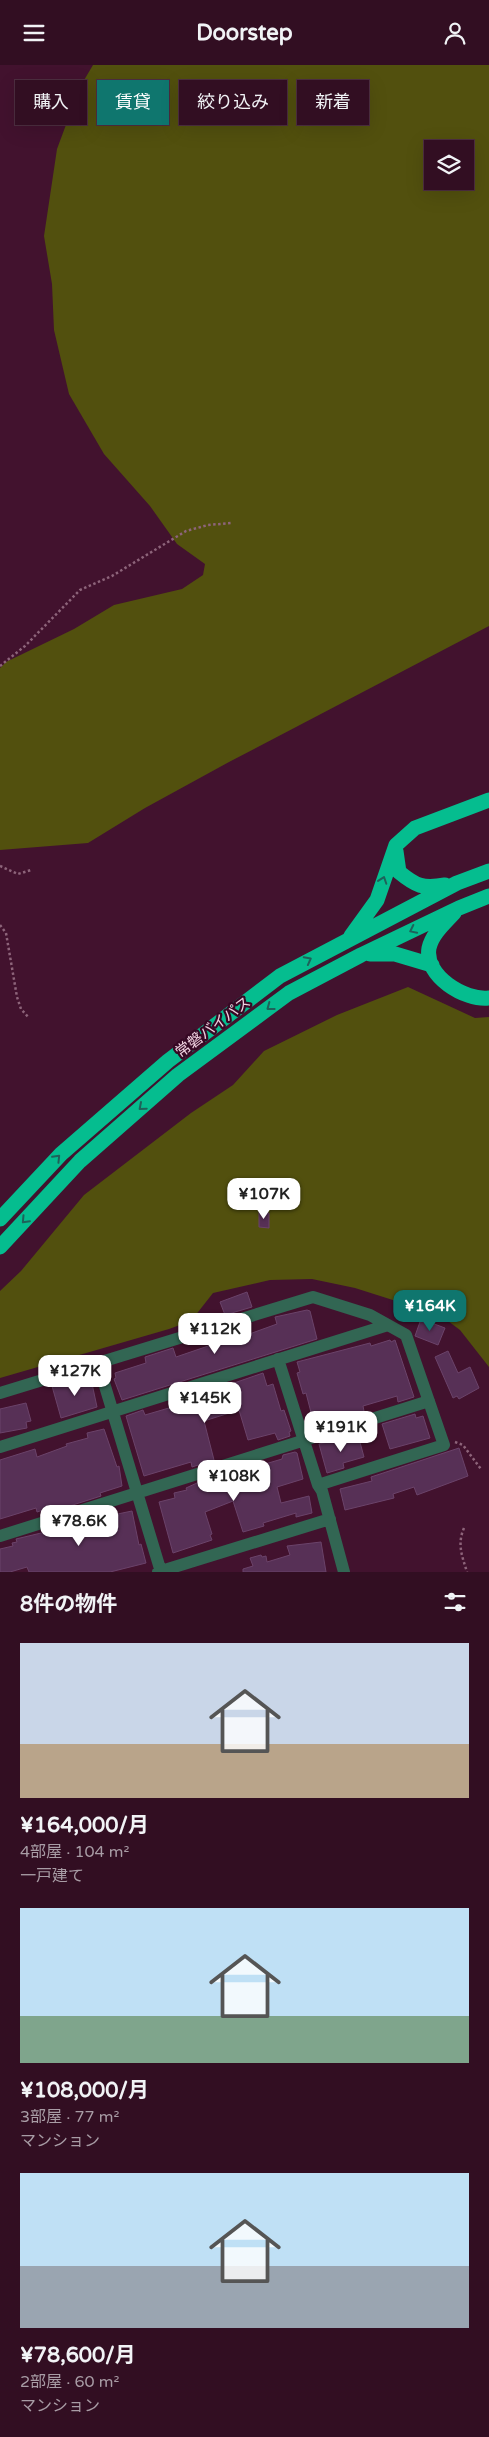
<!DOCTYPE html>
<html lang="ja">
<meta charset="utf-8">
<style>
body{margin:0;font-family:"Varela Round","Noto Sans JP",sans-serif;background:#3d1c2f;color:#f1f3f6;height:100vh;display:flex;flex-direction:column;font-size:19px;white-space:nowrap}
*{box-sizing:border-box;margin:0}
p{font-size:16px;color:#a89ca5}
.icon{flex:none;width:28px;height:28px;fill:none;stroke:currentColor;stroke-width:2;stroke-linecap:round;stroke-linejoin:round}
.map{position:relative;height:1507px;overflow:hidden}
.drawer{display:flex;flex-direction:column;background:#320e22;flex:1}
.drawer>*{flex:none}
.guide{position:absolute;left:15px;top:15px;width:460px;height:45px;display:flex;gap:10px}
.fabs{position:absolute;left:424px;top:75px;display:grid;gap:10px}
.fabs a{display:grid;place-items:center;width:50px;height:50px;border-radius:0px;background:#320e22;box-shadow:0 5px 20px #0002,0 0 0 1px #4d2e40;font-size:25px}
.price{position:absolute;translate:-50% -42px;padding:0 11px;border-radius:10px;background:#fff;color:#222;font-size:16px;line-height:32px;filter:drop-shadow(0 1px 2px #0008)}
.price::after{content:'';position:absolute;left:50%;top:30px;width:15px;height:11px;margin-left:-8px;background:inherit;clip-path:polygon(0 0,100% 0,50% 100%)}
.price.current{background:#0f766e;color:#fff}
ul{padding:0;list-style:none}
li{display:grid;align-content:center;gap:10px;height:265px;padding:0 20px}
li span{display:grid;place-items:center;height:155px;border-radius:0px;color:#555}
li>.icon{margin-inline-start:auto}
span .icon{width:90px;height:90px;fill:#fffc;stroke-width:1}
li b{font-size:21px}
h2{display:flex;justify-content:space-between;align-items:center;height:60px;padding:0 20px;font-size:21px}
.tag{padding:0 18px;border-radius:0px;background:#320e22;box-shadow:0 5px 20px #0002,0 0 0 1px #4d2e40;font-size:18px;line-height:45px}
.tag.current{background:#0f766e;color:#fff}
header{display:flex;justify-content:space-between;align-items:center;height:65px;padding:0 20px;background:#320e22;font-size:22px;font-weight:700}
.map>svg:first-child{display:block}
.forest{fill:#52500e;fill-rule:evenodd}
.building{fill:#573056;stroke:#6b436a}
.lines{fill:none;stroke-linecap:round;stroke-linejoin:round}
.path{stroke:#8d647a;stroke-width:2.5;stroke-dasharray:2.5 2.5;stroke-linecap:butt}
.minor{stroke:#326653;stroke-width:12}
.highway{stroke:#05bd8f;stroke-width:15}
.oneway{stroke:#1e625a}
.labels{text-anchor:middle;stroke-width:4.5;stroke-linejoin:round;paint-order:stroke}
.street-label{font-size:15px;fill:#f0d1e0;stroke:#360824}
</style>
<header><svg class="icon" aria-label="menu" viewBox="0 0 24 24"><path d="M4 6h16M4 12h16M4 18h16"/></svg>Doorstep<svg class="icon" aria-label="person" viewBox="0 0 24 24"><circle cx="12" cy="8" r="4"/><path d="M4 21q1-7 8-7t8 7"/></svg></header>
<div class="map">
<svg width="489" height="1507" viewBox="0 0 489 1507">
<rect width="100%" height="100%" fill="#42122e"/>
<path class="forest" d="M93,0h396v561l-260,136 -84,46 -57,35 -88,7v-182l6,-6 68,-33 40,-24 68,-16 21,-14 2,-11 -28,-20 -27,-38 -46,-52 -35,-60 -15,-64 -2,-46 -8,-48 13,-87 23,-62zM432,84h33v32h-33z
M408,922l67,31 14,-1v350l-29,-37 -20,-15 -85,-27 -43,-9 -42,1 -57,13 -22,28 -22,8 -169,49v-87l21,-20 63,-76 107,-82 42,-28 31,-34 73,-36z"/>
<path class="building" d="M259,1147l10,1v15l-10,-1z
M247,1227l5,15 -27,8 -5,-13z
M307,1245l3,1 7,28 -195,61 -8,-21 2,-1 -1,-5 31,-10 -1,-6 28,-9 3,9 41,-14 -2,-6 6,-3 17,-5 3,8 36,-13 -2,-7z
M421,1254l24,9 -7,17 -23,-9z
M390,1275l1,2 4,-2 19,57 -16,5 -1,-6 -34,10 1,5 -32,10v2l-17,5 -9,-35 -3,1 -6,-21 3,-1 -3,-10 73,-19 1,3z
M448,1286l10,22 12,-6 9,21 -20,11 -2,-3 -4,2 -18,-41z
M263,1308l4,13 6,-2 8,27 3,-1 7,21 -2,1 1,4 -12,4 -3,-7 -27,7 -9,-30 -35,11 10,39 -22,7 -1,-5 -47,14 -18,-60 17,-6 2,5 41,-12 -1,-3z
M85,1313v2l6,-1 6,28 -36,11 -9,-32z
M26,1338l5,18 -5,1 1,6 -27,5v-24z
M415,1349l1,4 7,-2 7,22 -40,11 -8,-25z
M104,1364l13,38 2,-1 3,20 -22,7 1,3 -44,14 -1,-4 -19,6 -1,-4 -36,11v-59l35,-11 2,8 30,-11 -1,-2 22,-6 -1,-5z
M358,1370l6,22 -21,6 1,5 -17,5 -8,-29z
M459,1383l9,28 -51,19 -3,-8 -21,7 1,4 -49,12 -5,-21 32,-8 -1,-4z
M295,1387l2,1 6,26 -26,8 4,16 28,-7 3,17 -16,4v-4l-33,10 1,3 -21,6 -10,-31 -28,11 7,22 -2,1 2,5 -39,13 -14,-51 16,-4 -1,-5 13,-3 -1,-2 11,-5 22,-7 3,3 34,-9 -1,-3 27,-8 1,-4z
M106,1446l2,5 24,-5 7,34 2,-1 5,19 -36,9h-81l-2,-5 -17,5h-10v-23l13,-3 -1,-3 5,-1 -1,-3 46,-11v-3z
M321,1477l5,30h-83v-3l10,-3 -3,-8 11,-3 1,2 4,-1 1,6 23,-7 -3,-9z"/>
<g class="lines">
<path class="path" d="M0,601l25,-20 55,-56 32,-14 74,-45 22,-6 24,-2
M0,801l18,8 13,-4
M0,860l6,8 11,64 4,12 8,9
M455,1377l8,3 18,24
M464,1463c-7,16 -2,28 3,44"/>
<path class="minor" d="M278,1294l40,126 4,6 22,81
M98,1298l63,209
M0,1328l313,-96 57,18 36,20 38,110 -126,40
M0,1382l388,-122
M0,1471l429,-135
M158,1507l172,-53"/>
<path class="highway" d="M396,786l3,21c17,14 24,17 46,13
M454,848c-9,10 -22,21 -25,35 -5,28 36,53 60,50
M351,871l26,-36 19,-55 19,-17 74,-28
M370,889h25l37,11
M0,1154l61,-65 107,-93 112,-85 177,-93 32,-12
M0,1182l80,-86 98,-86 111,-82 72,-38 98,-47 30,-12"/>
</g>
<defs><path id="oneway-chevron" d="M-2-3.5L2.5 0L-2 3.5" fill="none" stroke-width="1.6" stroke-linecap="round" stroke-linejoin="round" transform="scale(1.25)"/></defs>
<g class="oneway">
<use href="#oneway-chevron" transform="translate(383 815) rotate(-71)"/>
<use href="#oneway-chevron" transform="translate(413 865) rotate(154)"/>
<use href="#oneway-chevron" transform="translate(308 895) rotate(-28)"/>
<use href="#oneway-chevron" transform="translate(270 942) rotate(143)"/>
<use href="#oneway-chevron" transform="translate(142 1042) rotate(139)"/>
<use href="#oneway-chevron" transform="translate(57 1093) rotate(-46)"/>
<use href="#oneway-chevron" transform="translate(25 1155) rotate(133)"/>
</g>
<g class="labels">
<g class="street-label">
<text transform="translate(213 962) rotate(-37)" y="5">常磐バイパス</text>
</g>
</g>
</svg>
<div class="fabs">
<a><svg class="icon" aria-label="layers" viewBox="0 0 24 24"><path d="M12 4l9 5-9 5-9-5zM3 14l9 5 9-5"/></svg></a>
</div>
<b class="price" style="left:264px;top:1155px">¥107K</b>
<b class="price current" style="left:430px;top:1267px">¥164K</b>
<b class="price" style="left:215px;top:1290px">¥112K</b>
<b class="price" style="left:75px;top:1332px">¥127K</b>
<b class="price" style="left:205px;top:1359px">¥145K</b>
<b class="price" style="left:341px;top:1388px">¥191K</b>
<b class="price" style="left:234px;top:1437px">¥108K</b>
<b class="price" style="left:79px;top:1482px">¥78.6K</b>
<div class="guide">
<a class="tag">購入</a>
<a class="tag current">賃貸</a>
<a class="tag">絞り込み</a>
<a class="tag">新着</a>
</div>
</div>
<section class="drawer">
<h2>8件の物件<svg class="icon" aria-label="filters" viewBox="0 0 24 24"><path d="M4 7h16M4 17h16"/><circle cx="9" cy="7" r="2"/><circle cx="15" cy="17" r="2"/></svg></h2>
<ul>
<li><span style="background:linear-gradient(#c9d6e8 65%,#b9a48a 0)"><svg class="icon" aria-label="home" viewBox="0 0 24 24"><path d="M3 11l9-7 9 7M6 9v11h12V9"/></svg></span><div><b>¥164,000/月</b><p>4部屋 · 104 m²</p><p>一戸建て</p></div></li>
<li><span style="background:linear-gradient(#bfe0f5 70%,#7fa58c 0)"><svg class="icon" aria-label="home" viewBox="0 0 24 24"><path d="M3 11l9-7 9 7M6 9v11h12V9"/></svg></span><div><b>¥108,000/月</b><p>3部屋 · 77 m²</p><p>マンション</p></div></li>
<li><span style="background:linear-gradient(#bfe0f5 60%,#9aa5b1 0)"><svg class="icon" aria-label="home" viewBox="0 0 24 24"><path d="M3 11l9-7 9 7M6 9v11h12V9"/></svg></span><div><b>¥78,600/月</b><p>2部屋 · 60 m²</p><p>マンション</p></div></li>
</ul>
</section>
